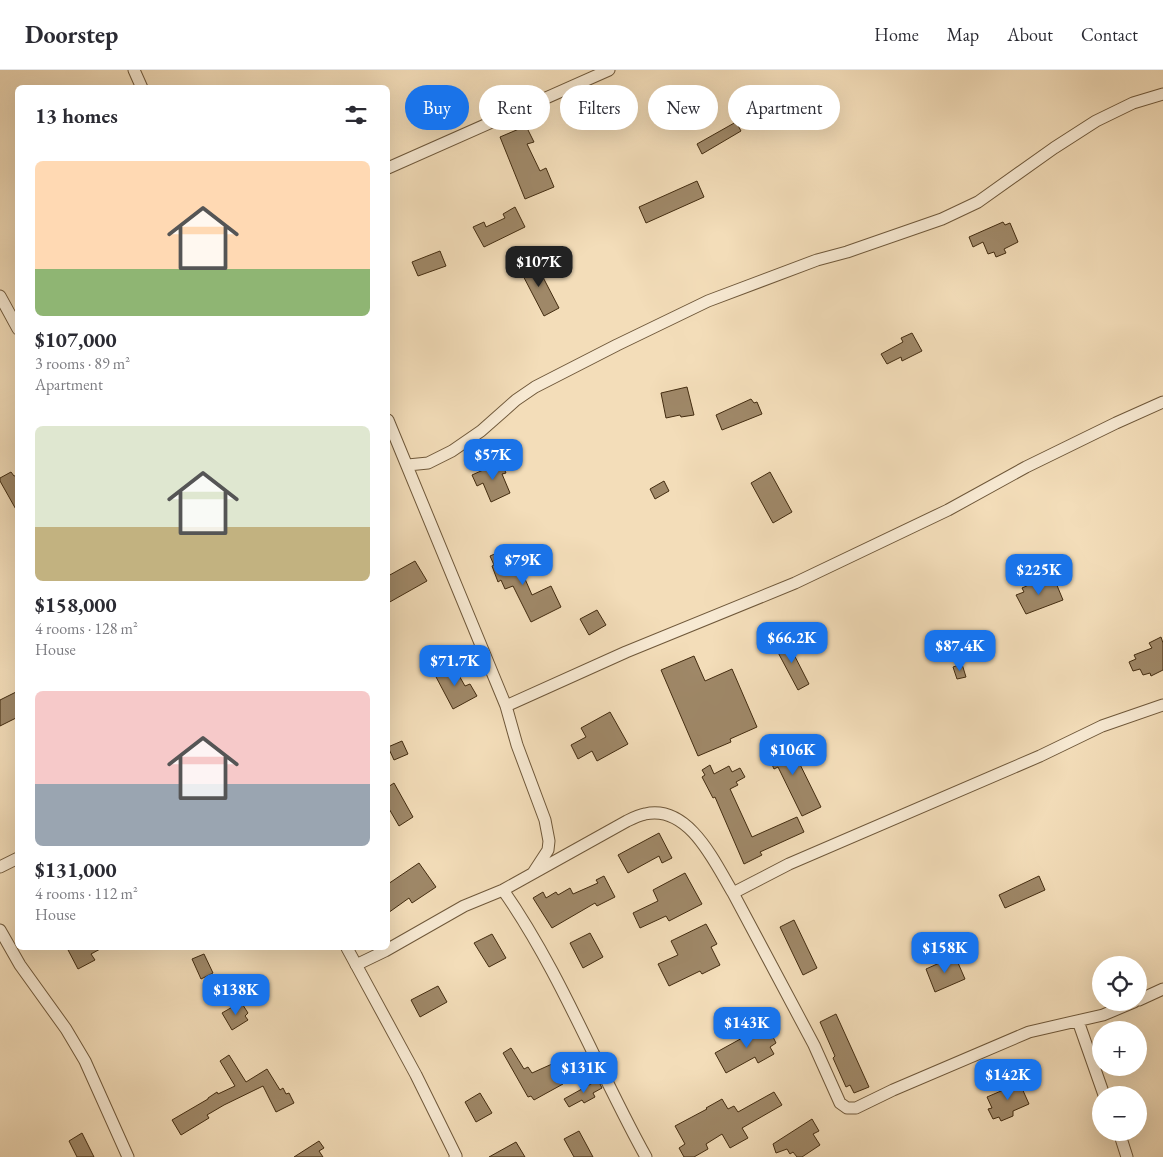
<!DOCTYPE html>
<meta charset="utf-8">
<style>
body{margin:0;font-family:"EB Garamond",serif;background:#f2f2f3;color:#2b2b33;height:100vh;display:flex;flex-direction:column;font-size:19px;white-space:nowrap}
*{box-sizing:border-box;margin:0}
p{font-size:16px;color:#7c7c81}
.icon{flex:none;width:28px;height:28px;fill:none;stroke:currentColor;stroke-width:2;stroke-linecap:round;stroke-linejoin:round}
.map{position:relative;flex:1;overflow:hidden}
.side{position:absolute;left:15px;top:15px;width:375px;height:865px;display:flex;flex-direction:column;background:#fff;border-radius:8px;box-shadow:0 5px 20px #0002}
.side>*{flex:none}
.guide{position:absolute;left:405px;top:15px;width:475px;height:45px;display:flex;gap:10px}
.buttons{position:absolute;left:1092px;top:886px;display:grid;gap:10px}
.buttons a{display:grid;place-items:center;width:55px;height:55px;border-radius:50%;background:#fff;box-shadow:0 5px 20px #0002;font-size:25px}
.price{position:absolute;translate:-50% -42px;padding:0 11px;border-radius:10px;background:#1a73e8;color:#fff;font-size:16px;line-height:32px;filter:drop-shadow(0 1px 2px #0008)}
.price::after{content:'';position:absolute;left:50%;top:30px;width:15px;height:11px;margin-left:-8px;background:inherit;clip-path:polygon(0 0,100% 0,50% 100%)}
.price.active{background:#222;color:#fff}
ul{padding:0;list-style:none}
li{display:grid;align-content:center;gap:10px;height:265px;padding:0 20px}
li span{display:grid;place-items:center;height:155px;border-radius:8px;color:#555}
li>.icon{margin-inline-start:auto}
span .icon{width:90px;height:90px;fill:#fffc;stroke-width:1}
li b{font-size:21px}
h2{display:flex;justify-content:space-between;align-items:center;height:60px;padding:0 20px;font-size:21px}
.pill{padding:0 18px;border-radius:22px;background:#fff;box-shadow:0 5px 20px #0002;font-size:18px;line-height:45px}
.pill.active{background:#1a73e8;color:#fff}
header{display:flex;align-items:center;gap:30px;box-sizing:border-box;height:70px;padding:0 25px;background:#fff;border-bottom:1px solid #e1e1e2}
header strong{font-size:24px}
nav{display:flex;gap:28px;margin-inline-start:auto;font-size:18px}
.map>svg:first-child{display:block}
.building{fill:#9f8868;stroke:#432c10}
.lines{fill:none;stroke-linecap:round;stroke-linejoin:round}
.street-casing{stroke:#6f583a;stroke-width:13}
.street{stroke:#f7e9d2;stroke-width:11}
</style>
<header>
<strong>Doorstep</strong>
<nav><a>Home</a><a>Map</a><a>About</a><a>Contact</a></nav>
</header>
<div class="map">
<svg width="1163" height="1087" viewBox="0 0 1163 1087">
<rect width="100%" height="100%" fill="#f3ddb9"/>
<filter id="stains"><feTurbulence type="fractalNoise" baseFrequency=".004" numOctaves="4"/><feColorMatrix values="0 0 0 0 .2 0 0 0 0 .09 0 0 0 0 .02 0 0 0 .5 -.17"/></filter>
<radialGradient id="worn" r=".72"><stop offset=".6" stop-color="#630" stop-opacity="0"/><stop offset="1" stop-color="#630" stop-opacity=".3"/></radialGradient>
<path class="building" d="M736,52l5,9 -39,23 -5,-10z
M526,56l8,16 -7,2 13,27 6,-3 8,19 -29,12 -25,-62z
M697,111l7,16 -58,26 -7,-16z
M515,137l10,20 -41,20 -11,-20 11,-5 2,5 19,-9 -2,-4z
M1003,152l2,3 5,-2 8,19 -14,7 2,4 -10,4 -2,-5 -6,2 -5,-12 -10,5 -4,-10z
M440,181l6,15 -28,10 -6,-14z
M534,190l25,48 -15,8 -25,-48z
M912,263l10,18 -20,10 -1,-4 -14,7 -6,-10 22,-12 -2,-4z
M687,317l7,28 -13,2 -1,-2 -14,3 -5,-25z
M751,329l3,4 3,-1 5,12 -40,16 -6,-15z
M501,392l5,11 -4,1 8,19 -19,9 -8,-19 -6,3 -5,-11z
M11,402l3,4 4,-1v38l-18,-32v-3z
M770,402l22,40 -19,11 -22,-40z
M664,411l5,10 -14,8 -5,-10z
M511,477l21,48 19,-9 10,21 -30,15 -18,-36 -8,3 -4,-9 -3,2 -6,-16 2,-1 -4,-9z
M415,491l12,20 -39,22v-27z
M1040,510v2l7,-2 3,5 6,-2 7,17 -37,14 -10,-19 8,-3 -2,-4z
M597,540l9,15 -17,10 -9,-16z
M1161,567l2,6v27l-12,6 -1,-3 -7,2 -3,-6 -7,2 -4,-9 7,-3 -2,-4 18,-7 -3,-5z
M786,569l23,45 -11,6 -24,-45z
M694,586l11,25 27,-12 25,58 -27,12 1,3 -33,14 -37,-86z
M962,594l4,13 -9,2 -4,-12z
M453,595l12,21 5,-2 7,12 -24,13 -18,-34z
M18,621v26l-18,9v-26z
M610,642l18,32 -31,17 -5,-10 -14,8 -7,-14 15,-8 -5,-9z
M787,668l34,69 -19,9 -24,-49 -4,2 -9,-20z
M402,671l6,13 -14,6 -6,-13z
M710,695l4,9 15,-8 3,6 8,-4 5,9 -9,5 2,3 -8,4 22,48 45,-20 7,15 -44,20 2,3 -18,9 -29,-67 -2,1 -11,-21 3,-2 -3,-5z
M394,713l19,34 -14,9 -11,-19v-20z
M659,763l13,25 -10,5 -3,-7 -31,17 -10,-18z
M419,793l17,24 -24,16 -3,-5 -21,15v-29z
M685,803l17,31 -33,17 -3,-5 -26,12 -7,-15 25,-12 -5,-11z
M604,806l11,21 -18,9 -2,-3 -43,25 -19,-30 10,-6 3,6 10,-6 2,3 12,-7 3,6 25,-11 -2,-3z
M1039,806l6,14 -40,18 -6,-13z
M794,850l23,48 -14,7 -23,-48z
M706,854l11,20 -6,3 9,18 -18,9 -2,-3 -31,15 -11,-22 20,-9 -7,-14z
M590,863l13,24 -20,11 -13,-25z
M492,864l14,24 -17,9 -15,-24z
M67,878h35l-11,6 4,6 -17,9z
M204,884l9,19 -12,6 -9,-20z
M955,886l10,23 -30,13 -9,-23z
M438,916l9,16 -27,15 -9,-17z
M241,932l7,11 -3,3 3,4 -16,10 -10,-17z
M836,944l33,73 -15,6 -4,-8 -4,2 -13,-29 2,-2 -15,-34z
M759,956l4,6 6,-3 7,14 -6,4 4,7 -16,9 -3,-6 -29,16 -11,-20 29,-16 -1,-2z
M511,978l13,21 4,-2 4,6 20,-9 11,20 -29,16 -3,-4 -3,1 -25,-44z
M229,985l17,27 21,-13 13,21 3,-2 3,6 3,-1 5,10 -18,9 -13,-26 -39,19 -17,10 2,3 -28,17 -9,-15 36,-21v-1l9,-6 1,2 17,-8 -15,-25z
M1017,1007l12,27 -16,7v5l-12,5 -2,-4 -6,2 -5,-10 4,-1 -5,-11 21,-9 -3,-5z
M598,1010l4,8 -9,5 2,4 -11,6 -2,-3 -13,7 -5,-8z
M774,1022l8,13 -40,23 6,10 -18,10 -8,-14 -16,10 2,5 -14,8h-10l-5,-9 6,-4 -10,-18 32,-17 -1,-1 16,-9 6,10 6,-3 4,6z
M480,1023l12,20 -16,9 -11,-20z
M812,1049l7,12 -6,3 7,11 -18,12h-5l-4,-5 -3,2 -3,-5 -11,4 -3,-9z
M579,1061l14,26h-19l-10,-18z
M82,1063l12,24h-17l-8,-16z
M319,1071l5,7 -5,3 4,6h-29z
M516,1072l9,15h-36z"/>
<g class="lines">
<defs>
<path id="street" d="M134,0l8,18
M388,98l221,-98
M0,226l18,33
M388,350l118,286 11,39 28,75 4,21 -1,9 -15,23
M408,395l20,-2 24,-12 29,-20 35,-31 19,-13 82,-42 91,-44 109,-41 30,-8 95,-33 36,-17 76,-54 42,-27 37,-18 30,-9
M506,636l120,-54 169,-69 153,-73 78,-43 90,-44 47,-21
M0,797l18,-9
M503,820c58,83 94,179 143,267
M733,823l81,152 26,58 7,5h9l37,-18 136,-58 74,-17 31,-13
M0,860l20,35 46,64 19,32 43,96
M347,878l69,127 40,81 -1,1
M356,895l29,-14 79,-45 39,-16 124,-69c6,-3 12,-6 18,-7 44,-10 70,49 88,79l56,-29 251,-108 62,-30 61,-21
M1139,930l24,-11
M1078,951l26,74
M1119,1062l8,25"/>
</defs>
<use href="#street" class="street-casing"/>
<use href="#street" class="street"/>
</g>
<rect width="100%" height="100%" filter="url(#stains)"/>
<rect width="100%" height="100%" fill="url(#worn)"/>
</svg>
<div class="buttons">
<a><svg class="icon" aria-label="locate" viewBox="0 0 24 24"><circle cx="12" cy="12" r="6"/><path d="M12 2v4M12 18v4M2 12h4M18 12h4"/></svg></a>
<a>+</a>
<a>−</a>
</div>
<b class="price active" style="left:539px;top:218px">$107K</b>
<b class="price" style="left:493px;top:411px">$57K</b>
<b class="price" style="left:523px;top:516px">$79K</b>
<b class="price" style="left:1039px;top:526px">$225K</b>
<b class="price" style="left:792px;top:594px">$66.2K</b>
<b class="price" style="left:960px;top:602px">$87.4K</b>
<b class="price" style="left:455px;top:617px">$71.7K</b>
<b class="price" style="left:793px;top:706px">$106K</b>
<b class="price" style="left:945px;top:904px">$158K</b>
<b class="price" style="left:236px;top:946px">$138K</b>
<b class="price" style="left:747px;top:979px">$143K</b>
<b class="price" style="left:584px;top:1024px">$131K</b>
<b class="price" style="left:1008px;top:1031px">$142K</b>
<div class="guide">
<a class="pill active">Buy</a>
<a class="pill">Rent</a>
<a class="pill">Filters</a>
<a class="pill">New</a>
<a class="pill">Apartment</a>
</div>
<section class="side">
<h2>13 homes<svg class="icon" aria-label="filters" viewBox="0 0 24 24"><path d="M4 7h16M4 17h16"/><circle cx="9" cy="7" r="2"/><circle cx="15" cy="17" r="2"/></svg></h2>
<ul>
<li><span style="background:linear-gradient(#ffd9b3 70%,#8fb573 0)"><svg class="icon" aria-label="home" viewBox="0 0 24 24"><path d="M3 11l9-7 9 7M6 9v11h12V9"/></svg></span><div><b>$107,000</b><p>3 rooms · 89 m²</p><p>Apartment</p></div></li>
<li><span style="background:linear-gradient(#dfe7d0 65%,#c2b280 0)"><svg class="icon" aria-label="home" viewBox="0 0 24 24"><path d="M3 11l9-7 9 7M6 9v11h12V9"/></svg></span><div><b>$158,000</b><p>4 rooms · 128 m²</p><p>House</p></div></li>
<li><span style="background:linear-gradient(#f6c9c9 60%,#9aa5b1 0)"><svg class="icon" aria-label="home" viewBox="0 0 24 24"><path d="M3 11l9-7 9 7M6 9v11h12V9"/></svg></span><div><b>$131,000</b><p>4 rooms · 112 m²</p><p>House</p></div></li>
</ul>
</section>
</div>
